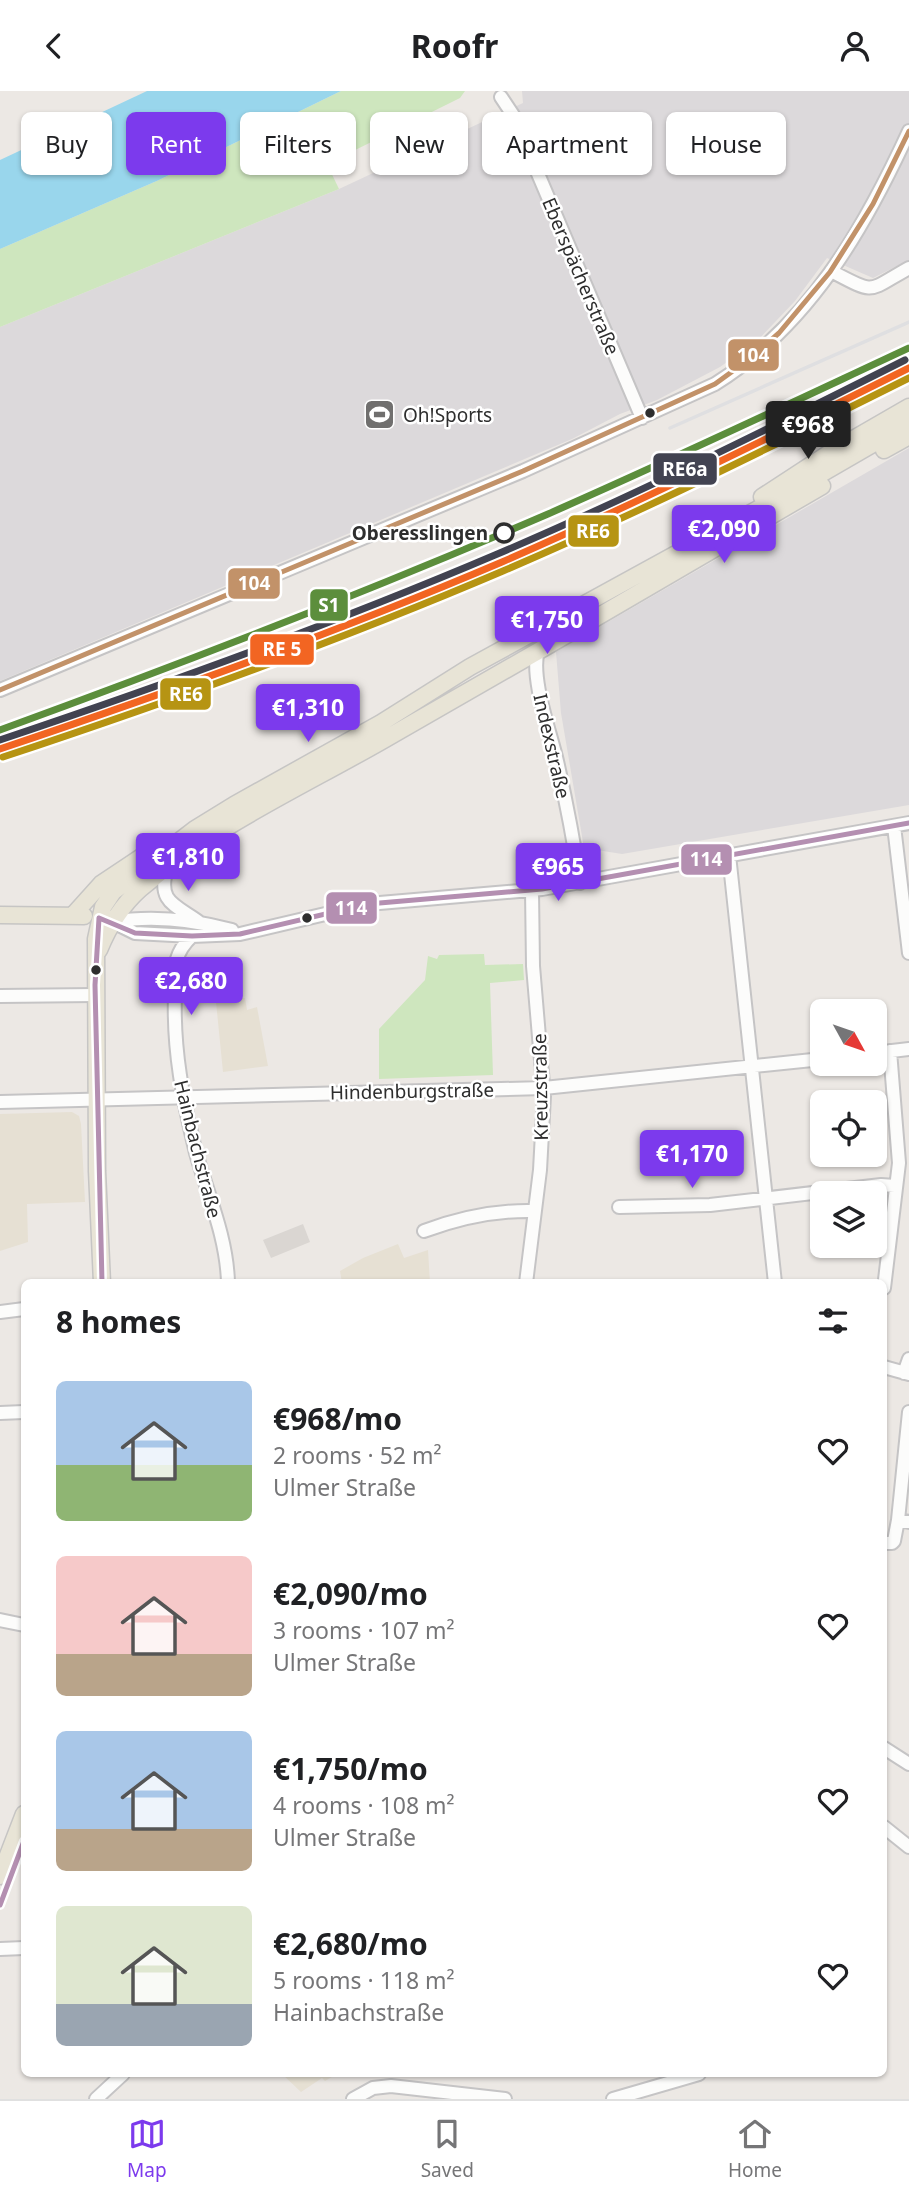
<!DOCTYPE html>
<meta charset="utf-8">
<style>
body{margin:0;font-family:"Noto Sans",sans-serif;background:#f2f2f2;color:#202124;height:100vh;display:flex;flex-direction:column;font-size:26px;white-space:nowrap}
*{box-sizing:border-box;margin:0}
p{font-size:23px;color:#757577}
.icon{flex:none;width:38px;height:38px;fill:none;stroke:currentColor;stroke-width:2;stroke-linecap:round;stroke-linejoin:round}
.map{position:relative;flex:1;overflow:hidden}
.panel{position:absolute;left:21px;top:1188px;width:866px;height:798px;display:flex;flex-direction:column;background:#fff;border-radius:10px;box-shadow:0 2px 5px #0004}
.panel>*{flex:none}
.banner{position:absolute;left:21px;top:21px;width:868px;height:63px;display:flex;gap:14px}
.needle{width:46px;rotate:130deg}
.tools{position:absolute;left:810px;top:908px;display:grid;gap:14px}
.tools a{display:grid;place-items:center;width:77px;height:77px;border-radius:10px;background:#fff;box-shadow:0 2px 5px #0004;font-size:35px}
.price{position:absolute;translate:-50% -60px;padding:0 16px;border-radius:7px;background:#7c3aed;color:#fff;font-size:23px;line-height:46px;filter:drop-shadow(0 2px 4px #0008)}
.price::after{content:'';position:absolute;left:50%;top:42px;width:21px;height:16px;margin-left:-10px;background:inherit;clip-path:polygon(0 0,100% 0,50% 100%)}
.price.current{background:#222;color:#fff}
ul{padding:0;list-style:none}
li{display:flex;align-items:center;gap:21px;height:175px;padding:0 35px}
li span{display:grid;place-items:center;flex:none;width:196px;height:140px;border-radius:10px;color:#555}
li>.icon{margin-inline-start:auto}
span .icon{width:84px;height:84px;fill:#fffc;stroke-width:1}
li b{font-size:30px}
h2{display:flex;justify-content:space-between;align-items:center;height:84px;padding:0 35px;font-size:30px}
.tag{padding:0 24px;border-radius:10px;background:#fff;box-shadow:0 2px 5px #0004;font-size:24px;line-height:63px}
.tag.current{background:#7c3aed;color:#fff}
header{display:flex;justify-content:space-between;align-items:center;height:91px;padding:0 35px;background:#fff;font-size:32px;font-weight:700}
.menu{display:flex;justify-content:space-around;align-items:center;height:98px;border-top:2px solid #e0e0e0;background:#fff;font-size:19px;color:#757577}
.menu a{display:grid;justify-items:center;gap:4px}
.menu .current{color:#7c3aed}
.map>svg:first-child{display:block}
.industrial{fill:#dcd9db}
.education{fill:#e6e0d3}
.green{fill:#cee6be}
.plaza{fill:#dad6d2}
.water{fill:#99d6ec}
.lines{fill:none;stroke-linecap:round;stroke-linejoin:round}
.minor-casing{stroke:#c5c4c5;stroke-width:16}
.major-casing{stroke:#c6c5c4;stroke-width:19}
.minor{stroke:#fcfcfb;stroke-width:12}
.major{stroke:#e8e4d6;stroke-width:16}
.rail{stroke:#dfdfe1;stroke-width:3.5}
.bus-1-casing{stroke:#fff;stroke-width:10}
.bus-2-casing{stroke:#fff;stroke-width:10}
.bus-1{stroke:#b48fb1;stroke-width:5}
.bus-2{stroke:#c29269;stroke-width:5}
.rail-1-casing{stroke:#fff;stroke-width:12}
.rail-2-casing{stroke:#fff;stroke-width:12}
.rail-3-casing{stroke:#fff;stroke-width:12}
.rail-4-casing{stroke:#fff;stroke-width:12}
.rail-1{stroke:#f26522;stroke-width:7}
.rail-2{stroke:#b69413;stroke-width:7}
.rail-3{stroke:#424351;stroke-width:7}
.rail-4{stroke:#5c8e3c;stroke-width:7}
.bus-dot{fill:#2e2e2e;stroke:#fff;stroke-width:2.5}
.stop-dot{fill:#fff;stroke:#2e2e2e;stroke-width:3.5}
.labels{text-anchor:middle;stroke-width:5;stroke-linejoin:round;paint-order:stroke}
.street-label{font-size:19px;fill:#2e2e2e;stroke:#fff}
.poi-label{font-size:19px;fill:#2e2e2e;stroke:#fff;text-anchor:start}
.stop-label{font-size:19px;font-weight:bold;fill:#2e2e2e;stroke:#fff;text-anchor:end}
.line-badge{stroke:#fff;stroke-width:2.5}
.badge-label{font-size:19px;text-anchor:middle;font-weight:bold;fill:#fff}
</style>
<header><svg class="icon" aria-label="back" viewBox="0 0 24 24"><path d="M15 5l-7 7 7 7"/></svg>Roofr<svg class="icon" aria-label="person" viewBox="0 0 24 24"><circle cx="12" cy="8" r="4"/><path d="M4 21q1-7 8-7t8 7"/></svg></header>
<div class="map">
<svg width="909" height="2008" viewBox="0 0 909 2008">
<rect width="100%" height="100%" fill="#ece8e4"/>
<path class="industrial" d="M522,0h387v169l-36,18 -46,-20 -32,43 -36,38 -39,28 -63,33 -37,14 -48,25 -572,242v-354l339,-138 184,-86z
M909,357v357l-287,49 -38,-6 -23,-135 -5,-61z"/>
<path class="education" d="M245,907l2,12 10,-3 11,59 -45,6 -7,-70z
M72,1021l7,4 2,8 4,78 -58,2 1,38 -28,9v-137z
M398,1153l6,14 24,-8 2,33h-88l-2,-12 23,-13z
M282,1983h55l-12,7 -3,-3 -21,14z"/>
<path class="green" d="M341,0h124l-5,7 -133,66 12,25 -339,138v-78l159,-69z
M484,863l1,11 38,-1 1,16 -34,3 3,92 -114,4v-50l46,-49 3,-24 9,3 2,-4z"/>
<path class="plaza" d="M303,1133l7,18 -39,16 -8,-18z"/>
<path class="water" d="M147,0h194l-182,89 -159,69v-89z"/>
<g class="lines">
<defs>
<path id="minor" d="M501,6l12,18 129,303
M831,180c46,24 35,21 78,-3
M538,559c-8,28 12,81 19,111 9,40 17,81 23,122
M0,599l523,-219 192,-87c94,-59 149,-155 194,-253
M894,735l15,127
M729,764l46,428
M167,777c-10,34 7,36 32,54
M113,831l22,11 57,3 48,-2 128,-30 174,-15 367,-66
M113,831c40,-7 80,-2 119,8
M192,845c-20,19 -17,33 -17,59 -2,55 8,105 21,158 12,42 31,85 32,130
M0,905l95,-1
M875,962l34,-4
M0,1011l544,-14 278,-29
M619,1116l91,-2 171,-20 14,1
M424,1140c35,-13 72,-21 110,-20
M526,1192l14,-113 4,-74 -11,-130 -1,-75
M884,1197l15,-125 -9,-112
M0,1221l24,-3
M884,1276l25,7
M904,1282l5,-14
M0,1322l24,-1
M898,1429l11,-108
M884,1452h8l2,-2 4,-21 11,2
M0,1529l24,5
M884,1657l25,16
M884,1736l25,20
M0,1858l24,-1
M96,2008l27,-25
M353,2008l20,-11 18,-2 114,13
M613,2008l86,-25"/>
<path id="major" d="M884,359l25,-14
M762,406l69,-45 78,-45
M74,823l27,-30 54,-36
M0,824l84,1
M99,859c9,-22 23,-45 41,-61 75,-64 168,-105 252,-154 144,-82 287,-165 430,-249
M102,1192l-5,-112 -1,-232 7,-32 10,-15 82,-63 39,-24 147,-82 89,-56 330,-181 109,-63
M0,1785l24,-62"/>
</defs>
<use href="#minor" class="minor-casing"/>
<use href="#major" class="major-casing"/>
<use href="#minor" class="minor"/>
<use href="#major" class="major"/>
<path class="rail" d="M670,337l239,-106"/>
<defs>
<path id="bus-1" d="M99,827l36,15 57,3 48,-2 128,-30 174,-15 367,-66
M99,827l-4,67 7,298
M0,1814l24,-64"/>
<path id="bus-2" d="M0,599l523,-219 192,-87 33,-24 31,-27 51,-61 43,-68 36,-73"/>
</defs>
<use href="#bus-1" class="bus-1-casing"/>
<use href="#bus-2" class="bus-2-casing"/>
<use href="#bus-1" class="bus-1"/>
<use href="#bus-2" class="bus-2"/>
<defs>
<path id="rail-1" d="M0,658c169,-57 338,-117 502,-187 138,-60 273,-127 407,-194"/>
<path id="rail-2" d="M3,666c169,-56 336,-116 500,-186 138,-59 272,-126 406,-193"/>
<path id="rail-3" d="M0,649c167,-56 333,-116 495,-185 139,-59 275,-127 410,-195"/>
<path id="rail-4" d="M0,639c184,-67 367,-138 548,-216 121,-53 241,-110 361,-166"/>
</defs>
<use href="#rail-1" class="rail-1-casing"/>
<use href="#rail-2" class="rail-2-casing"/>
<use href="#rail-3" class="rail-3-casing"/>
<use href="#rail-4" class="rail-4-casing"/>
<use href="#rail-1" class="rail-1"/>
<use href="#rail-2" class="rail-2"/>
<use href="#rail-3" class="rail-3"/>
<use href="#rail-4" class="rail-4"/>
</g>
<defs>
<symbol id="stadium-square" viewBox="-11 -11 22 22"><rect x="-9" y="-9" width="18" height="18" rx="4" fill="#706f6e" stroke="#fff"/><path d="M0-5a6.5 5 0 1 0 0 10a6.5 5 0 1 0 0-10ZM-3.5-1.8h7v3.6h-7Z" fill="#fff"/></symbol>
</defs>
<g fill-rule="evenodd">
<use href="#stadium-square" x="362" y="306" width="35" height="35"/>
</g>
<g class="bus-dot">
<circle cx="650" cy="322" r="6"/>
<circle cx="307" cy="827" r="6"/>
<circle cx="96" cy="879" r="6"/>
</g>
<circle class="stop-dot" cx="504" cy="442" r="9"/>
<g class="labels">
<g class="street-label">
<text transform="translate(581 185) rotate(67)" y="7">Eberspächerstraße</text>
<text transform="translate(552 655) rotate(77)" y="7">Indexstraße</text>
<text transform="translate(540 996) rotate(-91)" y="7">Kreuzstraße</text>
<text transform="translate(412 1000) rotate(-1)" y="7">Hindenburgstraße</text>
<text transform="translate(198 1058) rotate(76)" y="7">Hainbachstraße</text>
</g>
<g class="poi-label">
<text x="403" y="331">Oh!Sports</text>
</g>
<g class="stop-label">
<text x="488" y="449">Oberesslingen</text>
</g>
</g>
<g class="line-badge">
<rect x="727" y="247" width="53" height="34" rx="7" fill="#c29269"/>
<rect x="652" y="361" width="66" height="34" rx="7" fill="#424351"/>
<rect x="567" y="423" width="53" height="34" rx="7" fill="#b69413"/>
<rect x="227" y="476" width="54" height="33" rx="7" fill="#c29269"/>
<rect x="309" y="497" width="40" height="34" rx="7" fill="#5c8e3c"/>
<rect x="249" y="542" width="66" height="33" rx="7" fill="#f26522"/>
<rect x="159" y="586" width="53" height="34" rx="7" fill="#b69413"/>
<rect x="680" y="752" width="53" height="33" rx="7" fill="#b48fb1"/>
<rect x="325" y="800" width="53" height="34" rx="7" fill="#b48fb1"/>
</g>
<g class="badge-label">
<text x="753" y="271">104</text>
<text x="685" y="385">RE6a</text>
<text x="593" y="447">RE6</text>
<text x="254" y="499">104</text>
<text x="329" y="521">S1</text>
<text x="282" y="565">RE 5</text>
<text x="186" y="610">RE6</text>
<text x="706" y="775">114</text>
<text x="351" y="824">114</text>
</g>
</svg>
<div class="tools">
<a><svg class="needle" viewBox="-14 -14 28 28"><path d="M0-13l5 13h-10z" fill="#e53935"/><path d="M0 13l5-13h-10z" fill="#757577"/></svg></a>
<a><svg class="icon" aria-label="locate" viewBox="0 0 24 24"><circle cx="12" cy="12" r="6"/><path d="M12 2v4M12 18v4M2 12h4M18 12h4"/></svg></a>
<a><svg class="icon" aria-label="layers" viewBox="0 0 24 24"><path d="M12 4l9 5-9 5-9-5zM3 14l9 5 9-5"/></svg></a>
</div>
<b class="price current" style="left:808px;top:370px">€968</b>
<b class="price" style="left:724px;top:474px">€2,090</b>
<b class="price" style="left:547px;top:565px">€1,750</b>
<b class="price" style="left:308px;top:653px">€1,310</b>
<b class="price" style="left:188px;top:802px">€1,810</b>
<b class="price" style="left:558px;top:812px">€965</b>
<b class="price" style="left:191px;top:926px">€2,680</b>
<b class="price" style="left:692px;top:1099px">€1,170</b>
<div class="banner">
<a class="tag">Buy</a>
<a class="tag current">Rent</a>
<a class="tag">Filters</a>
<a class="tag">New</a>
<a class="tag">Apartment</a>
<a class="tag">House</a>
</div>
<section class="panel">
<h2>8 homes<svg class="icon" aria-label="filters" viewBox="0 0 24 24"><path d="M4 7h16M4 17h16"/><circle cx="9" cy="7" r="2"/><circle cx="15" cy="17" r="2"/></svg></h2>
<ul>
<li><span style="background:linear-gradient(#a9c7e8 60%,#8fb573 0)"><svg class="icon" aria-label="home" viewBox="0 0 24 24"><path d="M3 11l9-7 9 7M6 9v11h12V9"/></svg></span><div><b>€968/mo</b><p>2 rooms · 52 m²</p><p>Ulmer Straße</p></div><svg class="icon" aria-label="heart" viewBox="0 0 24 24"><path d="M12 20l-8-8c-3-5 5-10 8-4 3-6 11-1 8 4z"/></svg></li>
<li><span style="background:linear-gradient(#f6c9c9 70%,#b9a48a 0)"><svg class="icon" aria-label="home" viewBox="0 0 24 24"><path d="M3 11l9-7 9 7M6 9v11h12V9"/></svg></span><div><b>€2,090/mo</b><p>3 rooms · 107 m²</p><p>Ulmer Straße</p></div><svg class="icon" aria-label="heart" viewBox="0 0 24 24"><path d="M12 20l-8-8c-3-5 5-10 8-4 3-6 11-1 8 4z"/></svg></li>
<li><span style="background:linear-gradient(#a9c7e8 70%,#b9a48a 0)"><svg class="icon" aria-label="home" viewBox="0 0 24 24"><path d="M3 11l9-7 9 7M6 9v11h12V9"/></svg></span><div><b>€1,750/mo</b><p>4 rooms · 108 m²</p><p>Ulmer Straße</p></div><svg class="icon" aria-label="heart" viewBox="0 0 24 24"><path d="M12 20l-8-8c-3-5 5-10 8-4 3-6 11-1 8 4z"/></svg></li>
<li><span style="background:linear-gradient(#dfe7d0 70%,#9aa5b1 0)"><svg class="icon" aria-label="home" viewBox="0 0 24 24"><path d="M3 11l9-7 9 7M6 9v11h12V9"/></svg></span><div><b>€2,680/mo</b><p>5 rooms · 118 m²</p><p>Hainbachstraße</p></div><svg class="icon" aria-label="heart" viewBox="0 0 24 24"><path d="M12 20l-8-8c-3-5 5-10 8-4 3-6 11-1 8 4z"/></svg></li>
</ul>
</section>
</div>
<nav class="menu">
<a class="current"><svg class="icon" aria-label="map" viewBox="0 0 24 24"><path d="M3 6l6-2 6 2 6-2v14l-6 2-6-2-6 2zM9 4v14M15 6v14"/></svg>Map</a>
<a><svg class="icon" aria-label="saved" viewBox="0 0 24 24"><path d="M7 4h10v16l-5-4-5 4z"/></svg>Saved</a>
<a><svg class="icon" aria-label="home" viewBox="0 0 24 24"><path d="M3 11l9-7 9 7M6 9v11h12V9"/></svg>Home</a>
</nav>
